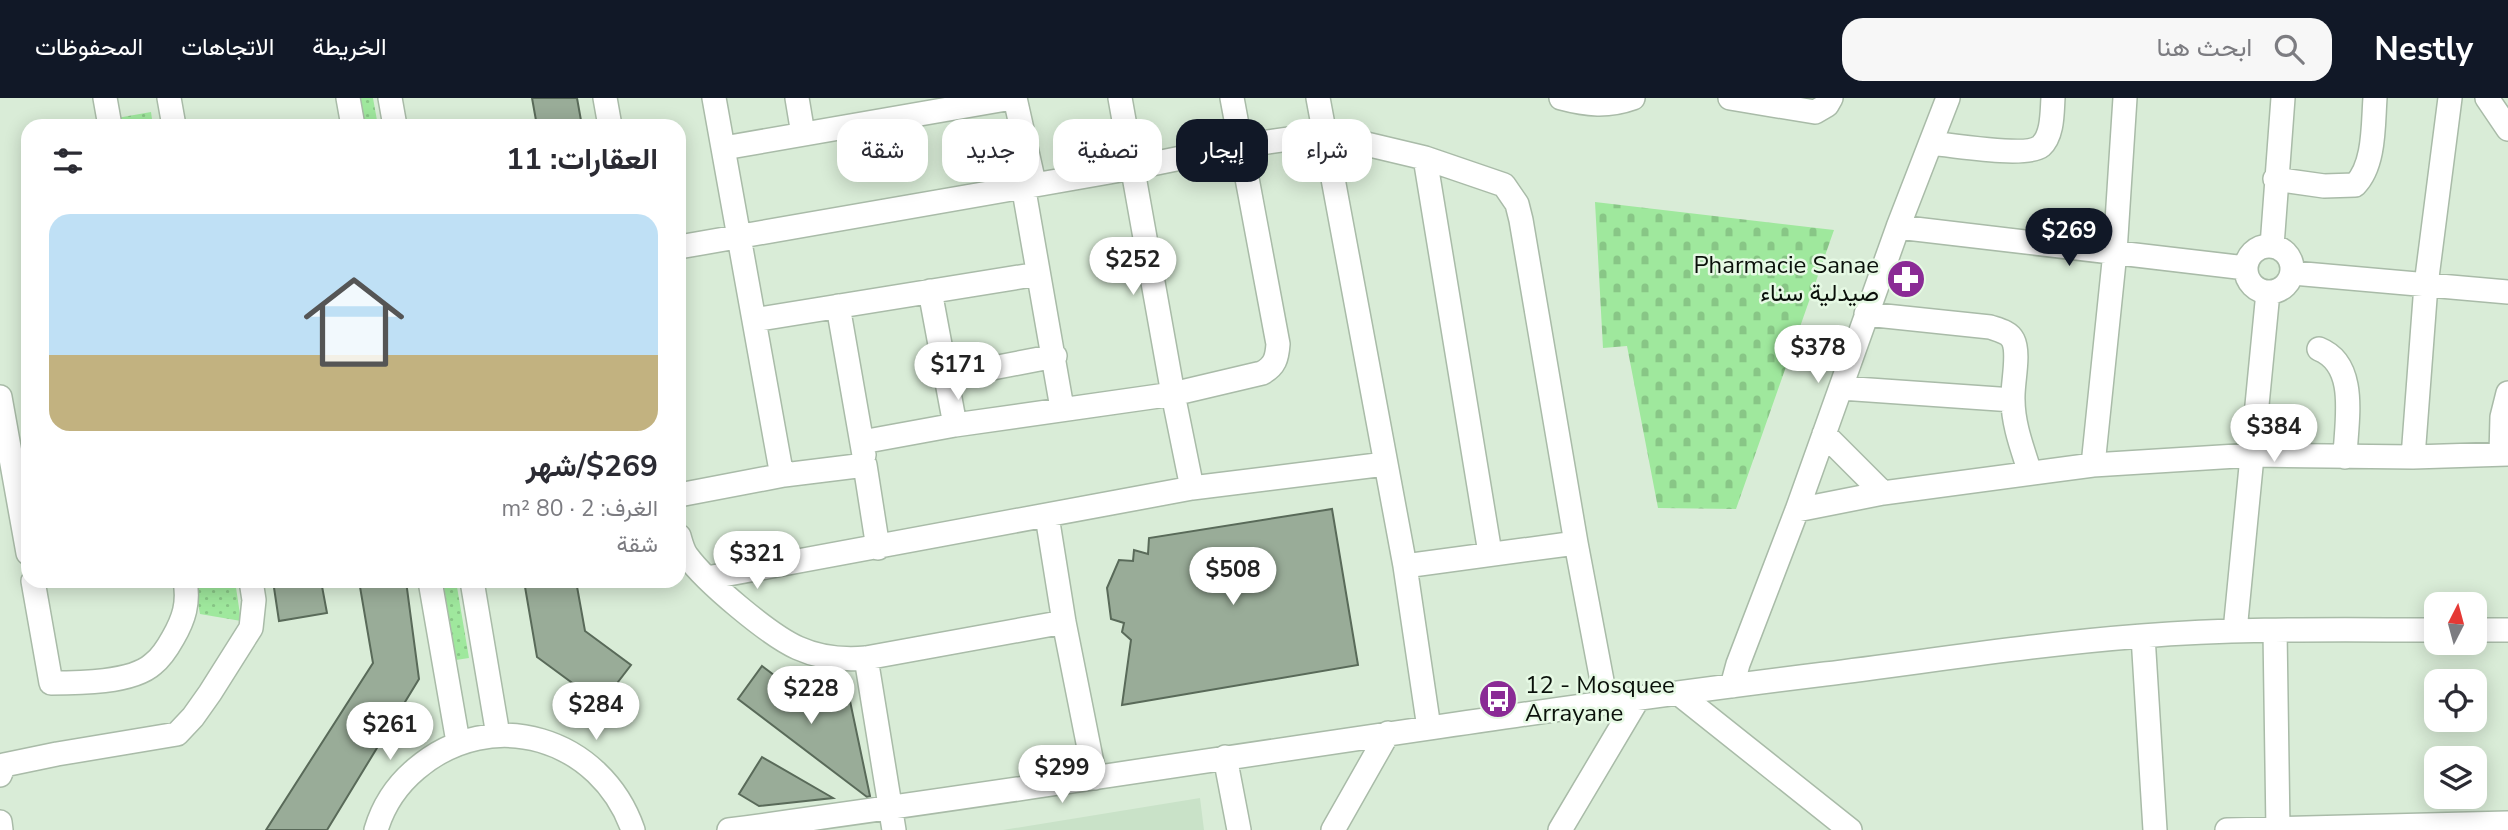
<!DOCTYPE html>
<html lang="ar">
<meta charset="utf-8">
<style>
body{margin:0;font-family:"Nunito Sans",Vazirmatn,sans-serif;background:#f7f7f7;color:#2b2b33;direction:rtl;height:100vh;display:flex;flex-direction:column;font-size:26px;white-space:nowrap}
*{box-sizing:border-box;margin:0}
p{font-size:23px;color:#7c7c81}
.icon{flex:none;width:38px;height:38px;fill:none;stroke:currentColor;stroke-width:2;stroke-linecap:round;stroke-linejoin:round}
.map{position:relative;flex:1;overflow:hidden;direction:ltr}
.details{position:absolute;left:21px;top:21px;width:665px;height:469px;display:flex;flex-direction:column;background:#fff;border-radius:21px;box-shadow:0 4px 18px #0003;direction:rtl}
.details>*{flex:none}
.hud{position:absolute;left:707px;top:21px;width:665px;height:63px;direction:rtl;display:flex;gap:14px}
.needle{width:46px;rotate:6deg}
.fabs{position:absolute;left:2424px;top:494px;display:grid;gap:14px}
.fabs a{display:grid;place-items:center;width:63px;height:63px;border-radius:14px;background:#fff;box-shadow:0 4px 18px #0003;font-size:35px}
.price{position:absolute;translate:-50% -60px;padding:0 16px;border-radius:24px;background:#fff;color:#222;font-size:23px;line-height:46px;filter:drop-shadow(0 2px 4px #0008)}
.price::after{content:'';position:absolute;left:50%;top:42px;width:21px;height:16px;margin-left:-10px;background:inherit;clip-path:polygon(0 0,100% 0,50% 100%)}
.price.selected{background:#111827;color:#fff}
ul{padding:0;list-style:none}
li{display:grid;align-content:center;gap:14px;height:371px;padding:0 28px}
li+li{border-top:2px solid #e1e1e2}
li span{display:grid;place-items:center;height:217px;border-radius:21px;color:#555}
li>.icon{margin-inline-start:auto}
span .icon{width:126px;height:126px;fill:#fffc;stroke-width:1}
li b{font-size:30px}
h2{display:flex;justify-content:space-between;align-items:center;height:84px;padding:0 28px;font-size:30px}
.tag{padding:0 24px;border-radius:21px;background:#fff;box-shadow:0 4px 18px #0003;font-size:24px;line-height:63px}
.tag.selected{background:#111827;color:#fff}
header{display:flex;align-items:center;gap:42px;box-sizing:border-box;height:98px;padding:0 35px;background:#111827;color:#fff}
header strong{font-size:33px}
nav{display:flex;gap:38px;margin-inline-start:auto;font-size:24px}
.search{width:490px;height:63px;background:#f7f7f7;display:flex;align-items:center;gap:18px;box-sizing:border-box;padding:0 24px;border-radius:21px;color:#7c7c81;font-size:26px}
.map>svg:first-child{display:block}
.built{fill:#c9e2c8}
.grass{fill:url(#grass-dots)}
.cemetery{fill:url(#cemetery-stones)}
.building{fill:#99ac98;stroke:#596a59;stroke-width:2}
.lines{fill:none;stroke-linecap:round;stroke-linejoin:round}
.minor-casing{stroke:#a9bba8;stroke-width:26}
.minor{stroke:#fff;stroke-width:23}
.labels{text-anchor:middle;stroke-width:5;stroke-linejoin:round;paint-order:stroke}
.poi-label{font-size:24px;fill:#0a100a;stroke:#e6f9e4;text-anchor:end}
</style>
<header>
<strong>Nestly</strong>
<div class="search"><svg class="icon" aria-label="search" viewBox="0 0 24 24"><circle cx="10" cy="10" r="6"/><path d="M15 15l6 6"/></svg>ابحث هنا</div>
<nav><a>الخريطة</a><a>الاتجاهات</a><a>المحفوظات</a></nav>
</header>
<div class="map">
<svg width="2508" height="732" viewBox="0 0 2508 732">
<defs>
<pattern id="grass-dots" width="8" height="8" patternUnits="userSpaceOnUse" patternTransform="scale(1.75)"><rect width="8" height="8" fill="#9fe89d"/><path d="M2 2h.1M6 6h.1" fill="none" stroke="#88c686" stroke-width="1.8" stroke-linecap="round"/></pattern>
<pattern id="cemetery-stones" width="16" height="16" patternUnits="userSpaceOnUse" patternTransform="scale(1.75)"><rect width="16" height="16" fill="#9fe89d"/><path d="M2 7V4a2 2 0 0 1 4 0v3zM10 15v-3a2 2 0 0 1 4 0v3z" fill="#88c686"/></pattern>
</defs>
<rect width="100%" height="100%" fill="#d9ecd7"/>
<path class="built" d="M1200,700l4,32h-201z"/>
<path class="grass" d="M360,0h13l5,28h-13z
M151,14l2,14h-34l-2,-8z
M194,483h41l6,40 -41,-7z
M443,483h13l13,77 -13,2z"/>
<path class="cemetery" d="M1595,104l239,28 -98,279 -78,-1 -31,-162 -24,2z"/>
<path class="building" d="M532,0h45l5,28h-45z
M1332,411l26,156 -236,40 9,-65 -9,-8 2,-9 -13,-4 -4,-31 12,-28 14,1 1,-11 14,4 1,-16z
M273,483h48l6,32 -48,8z
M359,483h47l13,98 -92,151h-61l107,-167z
M524,483h52l9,50 46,34 -30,39 -64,-47z
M762,568l49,37 39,-2 20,95 -3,1 -129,-98z
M762,659l71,41 -74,8 -20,-12z"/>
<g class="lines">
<defs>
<path id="minor" d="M105,0l5,28
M169,0l5,28
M348,0l5,28
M390,0l5,28
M605,0l5,28
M714,0l66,367 4,10 81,-10 13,83
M797,0l6,36
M1015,0l19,85
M1120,0l53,296 19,94
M1318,0l87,468 24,162
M1561,0c26,7 47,9 72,0
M1730,0l85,14 12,-7 4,-7
M2487,0l21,31
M1931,45c20,2 96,15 110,3 12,-11 11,-34 12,-48
M724,50l288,-50
M1425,60l65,395
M2275,81l49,7 31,-1c20,-20 18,-61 20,-87
M1023,87l39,223
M1898,129l348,41
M2246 171a23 23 0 1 1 46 0a23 23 0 1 1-46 0Z
M2272,148l11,-148
M679,149l453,-79 108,-22 84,-12 101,24 79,27 13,19 4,16 55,323 30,159
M2293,175l215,19
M930,193l25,134
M838,208l26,149
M1866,216l124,13c9,3 19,5 23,13 7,14 -1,44 0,60 0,25 10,50 17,73
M754,222l284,-46
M2319,251c40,16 27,73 26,108
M946,279l109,-21
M1841,290l172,12
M0,299l28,156
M1824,336l59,59
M862,344l93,-17 218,-31 89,-21c13,-7 15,-15 16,-29l-46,-246
M2501,356l1,-37 6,-24
M2413,359l13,-172 24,-187
M2093,367l22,-213 10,-154
M679,397l105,-20
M1797,412l86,-17 210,-28 160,-10 160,2 95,-3
M1047,418l17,106 31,156
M679,438c2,7 4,15 8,20 19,26 82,79 111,92 22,10 45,12 68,10l198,-36
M1405,468l171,-23
M707,480l485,-90 193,-24
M33,483l18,102c27,0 81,0 102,-19 8,-6 15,-17 20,-26 11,-19 16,-35 12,-57
M430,483l28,161
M472,483l26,154
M2474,532h34
M2235,533l33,-339
M2275,533l3,199
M2143,538l12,194
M866,560l28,172
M1732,588l6,-22 59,-154 101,-283 50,-129
M1678,595l172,137
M1225,659l14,73
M0,677l4,-10 53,-11 120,-20 16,-17 17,-24 41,-65 3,-28 -3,-19
M0,724l1,8
M376,732c7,-24 21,-45 40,-61 76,-65 185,-31 217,61
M729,732c366,-49 730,-111 1096,-156 105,-13 211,-30 317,-38 98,-8 196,-6 294,-6
M1333,732l55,-97
M1560,732l79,-133
M2227,732l281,-7"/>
</defs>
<use href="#minor" class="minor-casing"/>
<use href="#minor" class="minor"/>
</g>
<defs>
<symbol id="pharmacy-disc" viewBox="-11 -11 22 22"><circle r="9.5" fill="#8a2b95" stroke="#e6f9e4"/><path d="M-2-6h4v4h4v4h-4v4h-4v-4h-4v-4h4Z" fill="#fff"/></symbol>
<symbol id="bus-disc" viewBox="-11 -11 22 22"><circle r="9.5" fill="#8a2b95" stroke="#e6f9e4"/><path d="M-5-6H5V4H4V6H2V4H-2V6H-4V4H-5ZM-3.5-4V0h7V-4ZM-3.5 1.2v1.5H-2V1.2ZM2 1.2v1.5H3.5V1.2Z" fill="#fff"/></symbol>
</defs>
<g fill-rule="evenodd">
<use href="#pharmacy-disc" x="1884" y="159" width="44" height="44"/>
<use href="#bus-disc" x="1476" y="579" width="44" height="44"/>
</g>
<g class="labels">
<g class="poi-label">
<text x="1879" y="175">Pharmacie Sanae<tspan x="1879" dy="28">صيدلية سناء</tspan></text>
<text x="1525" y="595" text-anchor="start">12 - Mosquee<tspan x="1525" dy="28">Arrayane</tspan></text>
</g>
</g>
</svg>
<div class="fabs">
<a><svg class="needle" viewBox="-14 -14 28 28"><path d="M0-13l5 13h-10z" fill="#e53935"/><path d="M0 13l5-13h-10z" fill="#7c7c81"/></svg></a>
<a><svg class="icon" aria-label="locate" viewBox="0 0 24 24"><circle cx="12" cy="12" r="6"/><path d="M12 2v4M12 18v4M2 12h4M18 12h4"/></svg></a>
<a><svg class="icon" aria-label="layers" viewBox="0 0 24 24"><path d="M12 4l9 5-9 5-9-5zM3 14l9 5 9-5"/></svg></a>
</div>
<b class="price selected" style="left:2069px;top:170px">$269</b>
<b class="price" style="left:1133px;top:199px">$252</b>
<b class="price" style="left:1818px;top:287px">$378</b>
<b class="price" style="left:958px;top:304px">$171</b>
<b class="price" style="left:2274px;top:366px">$384</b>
<b class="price" style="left:757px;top:493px">$321</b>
<b class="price" style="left:1233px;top:509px">$508</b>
<b class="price" style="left:811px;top:628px">$228</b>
<b class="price" style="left:596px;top:644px">$284</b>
<b class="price" style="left:390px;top:664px">$261</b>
<b class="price" style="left:1062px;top:707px">$299</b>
<div class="hud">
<a class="tag">شراء</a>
<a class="tag selected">إيجار</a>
<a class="tag">تصفية</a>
<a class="tag">جديد</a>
<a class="tag">شقة</a>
</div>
<section class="details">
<h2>العقارات: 11<svg class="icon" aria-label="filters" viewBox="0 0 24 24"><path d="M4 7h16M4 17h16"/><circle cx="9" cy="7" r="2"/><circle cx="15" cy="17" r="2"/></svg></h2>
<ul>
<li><span style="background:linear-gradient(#bfe0f5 65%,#c2b280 0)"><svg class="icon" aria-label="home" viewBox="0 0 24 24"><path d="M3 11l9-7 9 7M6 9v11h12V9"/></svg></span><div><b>$269/شهر</b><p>الغرف: 2 · 80 m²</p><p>شقة</p></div></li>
</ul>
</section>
</div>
